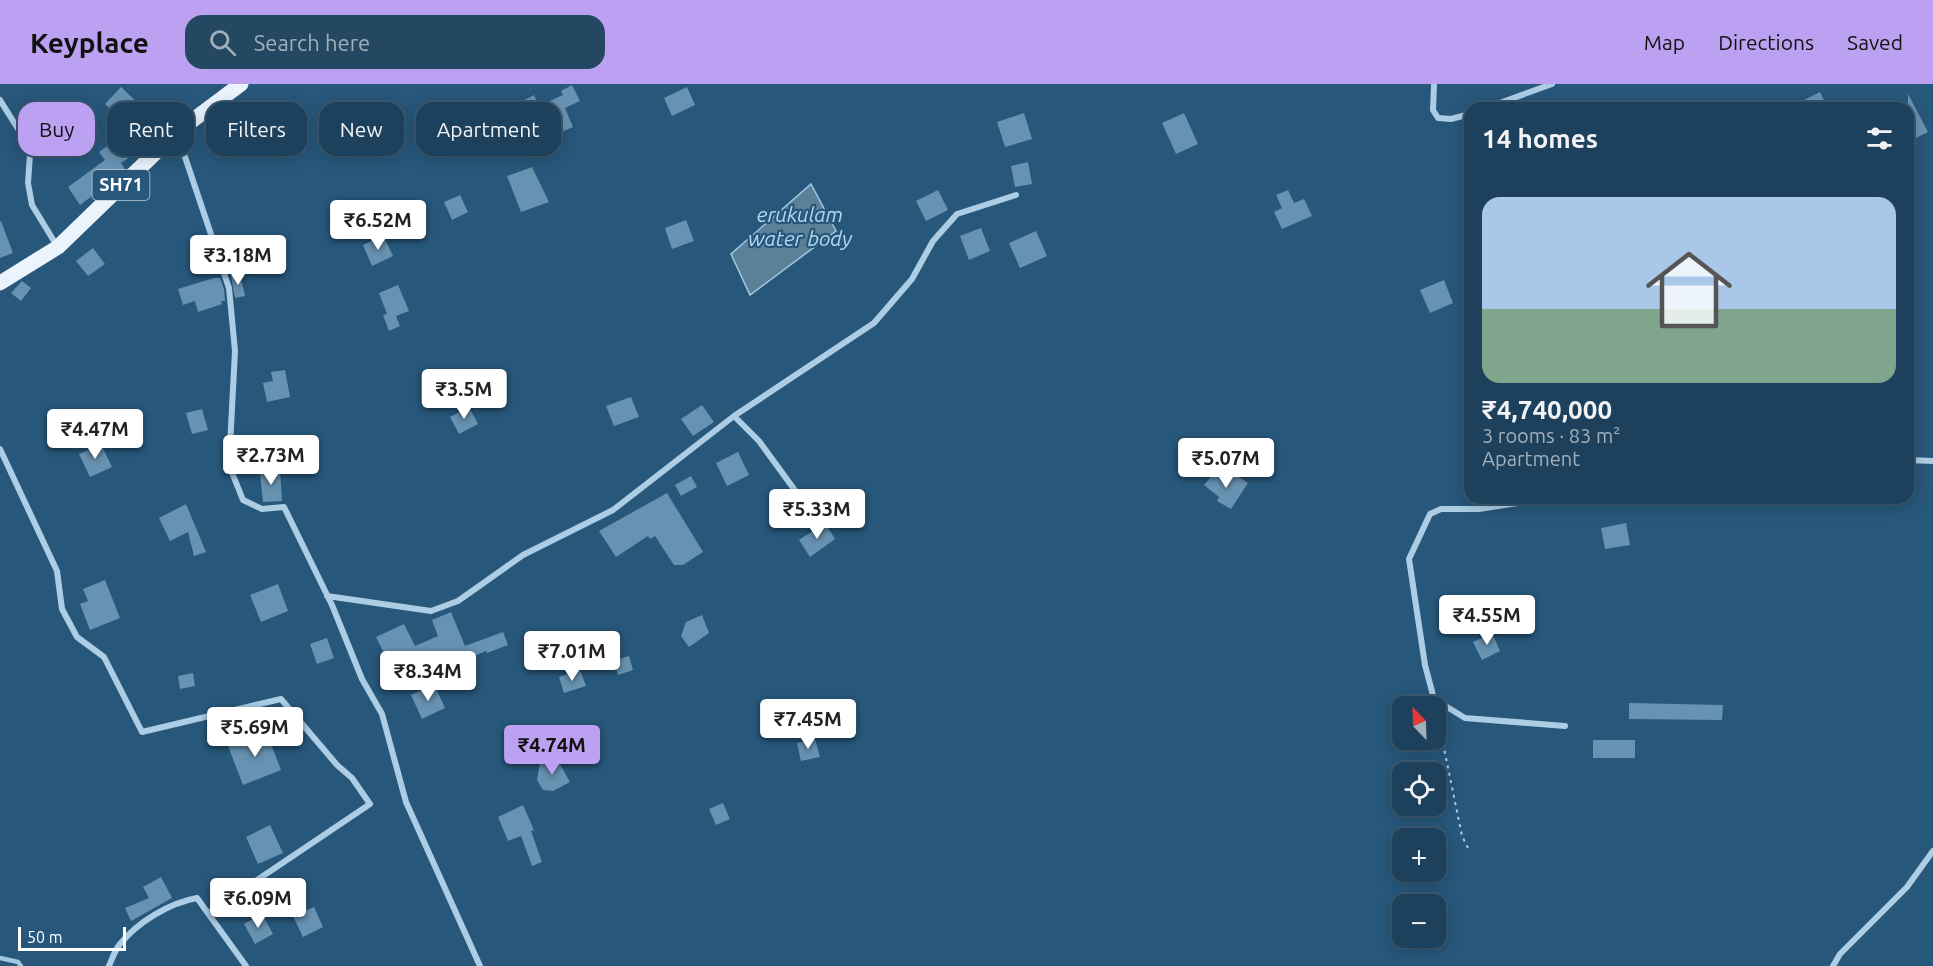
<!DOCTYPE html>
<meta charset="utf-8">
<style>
body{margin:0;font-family:Ubuntu,sans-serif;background:#254862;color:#f1f3f6;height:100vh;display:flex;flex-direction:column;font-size:22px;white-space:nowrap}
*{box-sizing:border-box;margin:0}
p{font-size:20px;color:#a0afbb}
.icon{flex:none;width:33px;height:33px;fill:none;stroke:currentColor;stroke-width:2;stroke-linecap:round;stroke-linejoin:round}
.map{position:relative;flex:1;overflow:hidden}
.drawer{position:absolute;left:1464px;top:18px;width:450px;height:402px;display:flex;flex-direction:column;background:#1d415c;border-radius:18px;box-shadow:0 3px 15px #0003,0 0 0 2px #3b5a72}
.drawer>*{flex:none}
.banner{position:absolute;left:18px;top:18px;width:570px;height:54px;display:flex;gap:12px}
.needle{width:39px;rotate:337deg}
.fabs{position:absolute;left:1392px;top:612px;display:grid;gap:12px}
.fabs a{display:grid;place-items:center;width:54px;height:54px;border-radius:12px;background:#1d415c;box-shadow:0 3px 15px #0003,0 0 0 2px #3b5a72;font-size:30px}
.scale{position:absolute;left:18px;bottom:15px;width:108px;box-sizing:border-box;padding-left:6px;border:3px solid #fff;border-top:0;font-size:16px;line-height:21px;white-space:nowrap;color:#fff;-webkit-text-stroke:4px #27577b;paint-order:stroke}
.price{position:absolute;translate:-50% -51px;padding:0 14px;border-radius:6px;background:#fff;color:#222;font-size:20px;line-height:39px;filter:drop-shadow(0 2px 3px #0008)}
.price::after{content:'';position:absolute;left:50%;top:36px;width:18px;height:14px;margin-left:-9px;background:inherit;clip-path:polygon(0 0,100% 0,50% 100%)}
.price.current{background:#bca0f2;color:#111}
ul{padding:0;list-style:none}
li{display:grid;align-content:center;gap:12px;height:318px;padding:0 18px}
li span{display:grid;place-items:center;height:186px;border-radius:18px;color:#555}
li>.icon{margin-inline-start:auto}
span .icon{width:108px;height:108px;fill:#fffc;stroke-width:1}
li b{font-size:26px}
h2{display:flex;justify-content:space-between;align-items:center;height:72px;padding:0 18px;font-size:26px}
.chip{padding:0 21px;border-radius:18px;background:#1d415c;box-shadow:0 3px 15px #0003,0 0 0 2px #3b5a72;font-size:21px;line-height:54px}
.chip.current{background:#bca0f2;color:#111}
header{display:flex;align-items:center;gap:36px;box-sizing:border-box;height:84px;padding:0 30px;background:#bca0f2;color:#111}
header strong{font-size:28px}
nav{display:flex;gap:33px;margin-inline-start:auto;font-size:21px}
.search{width:420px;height:54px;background:#254862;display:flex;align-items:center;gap:15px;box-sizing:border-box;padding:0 21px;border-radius:18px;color:#a0afbb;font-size:22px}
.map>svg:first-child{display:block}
.water{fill:#5d8099;stroke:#a0c9e4;stroke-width:1.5}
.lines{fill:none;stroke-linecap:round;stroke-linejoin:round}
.stream{stroke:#a0c9e4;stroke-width:4.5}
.building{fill:#6892b1}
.path{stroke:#accde4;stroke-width:2;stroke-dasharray:3 4.5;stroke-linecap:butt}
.minor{stroke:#accde4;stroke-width:6}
.primary{stroke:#ebf4fc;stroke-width:15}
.labels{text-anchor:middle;stroke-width:4.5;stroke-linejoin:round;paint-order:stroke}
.shield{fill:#27577b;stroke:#becdd7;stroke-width:1.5}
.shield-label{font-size:18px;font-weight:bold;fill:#fff}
.water-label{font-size:21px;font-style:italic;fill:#b7d6ec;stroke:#27577b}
</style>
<header>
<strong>Keyplace</strong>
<div class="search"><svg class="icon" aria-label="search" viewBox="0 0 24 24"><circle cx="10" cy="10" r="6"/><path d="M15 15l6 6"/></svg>Search here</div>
<nav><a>Map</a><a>Directions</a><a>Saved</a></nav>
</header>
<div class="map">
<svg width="1933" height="882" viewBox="0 0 1933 882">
<rect width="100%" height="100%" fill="#27577b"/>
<path class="water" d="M811,100l25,47 -86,64 -19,-41z"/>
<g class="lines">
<path class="stream" d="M0,874l18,4 3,4"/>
</g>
<path class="building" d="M572,1l8,16 -15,7 8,19 -46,20 -14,-33 10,-4 -3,-8 14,-7 5,11 24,-11 -2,-4z
M121,3l23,22 -22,23 -17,-16 6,-6 -6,-6z
M687,3l8,18 -23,11 -8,-18z
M1820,8l8,16h-17l-7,-8z
M1908,10l20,38 -20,10z
M1024,29l8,26 -27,8 -8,-25z
M1184,29l14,31 -22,10 -14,-31z
M129,47l13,18 -21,14 4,6 -14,13 -31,23 -12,-18 37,-27 -6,-8z
M1028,78l4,22 -17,3 -4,-21z
M532,83l17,35 -28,10 -14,-36z
M938,106l10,20 -22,11 -10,-20z
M1288,106l6,13 10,-4 8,17 -30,13 -8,-17 8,-4 -6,-13z
M460,111l8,17 -16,8 -8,-18z
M686,136l8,21 -22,8 -7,-21z
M1,137l12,32 -13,5v-36z
M981,144l9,23 -21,9 -9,-24z
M1036,147l11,25 -27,12 -11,-25z
M383,151l10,21 -21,10 -9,-21z
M93,164l12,16 -17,12 -12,-15z
M240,190l5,22 -10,2 -4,-22z
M214,194h6l4,11 1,12h-4l1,3 -24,8 -3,-11 -12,4 -5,-16z
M1444,196l9,23 -23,10 -10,-23z
M22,197l9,7 -10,13 -10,-8z
M398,201l11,26 -13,5 4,10 -11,5 -6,-16 4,-1 -8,-21z
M285,286l5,27 -23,5 -4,-19 10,-2 -2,-9z
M631,313l8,20 -25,9 -8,-20z
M702,321l12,17 -21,14 -12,-17z
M469,323l9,17 -19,10 -9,-17z
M202,325l6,21 -16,4 -6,-21z
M101,360l11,23 -22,10 -11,-23z
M738,368l11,23 -22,11 -11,-23z
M280,386l2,31 -19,1 -3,-30z
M1216,387l13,10 5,-7 14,9 -17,26 -14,-8 2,-4 -15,-12z
M691,392l6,11 -16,9 -6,-11z
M667,409l36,59 -20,13h-9l-19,-29 -5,3 -2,-3 -32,21 -17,-26z
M186,420l20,48 -12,4 -6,-24 -18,9 -11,-23z
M825,439l10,16 -25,18 -11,-17z
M1626,439l4,22 -25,4 -4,-21z
M105,496l15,38 -30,12 -10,-26 8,-3 -5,-12z
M278,500l10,27 -27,11 -11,-27z
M451,528l14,34 38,-14 5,13 -21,8 -1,-2 -46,19 -8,-19 -27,13 4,7 -13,6 -20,-40 28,-13 11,22 23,-10 -6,-16z
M702,531l7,18 -20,14 -8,-11 5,-14z
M1492,549l8,18 -18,9 -9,-18z
M327,554l7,20 -17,6 -7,-20z
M629,572l4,14 -15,5 -4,-14z
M580,586l6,16 -22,7 -5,-16z
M193,589l2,13 -15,3 -2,-13z
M434,600l11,24 -23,11 -11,-24z
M1629,619l94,2 -1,15 -93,-1z
M266,647l15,39 -38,15 -15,-39z
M815,655l5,18 -19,4 -4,-18z
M1593,656h42v18h-42z
M557,675l13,23 -17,9 -10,-1 -6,-10 3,-17z
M723,719l7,16 -14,6 -7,-16z
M523,721l11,25 -3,1 11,31 -10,4 -11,-30 -13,5 -10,-24z
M270,741l13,28 -25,11 -12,-27z
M161,793l11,21 -41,23 -6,-13 24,-10 -6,-11z
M314,823l9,20 -20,10 -10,-21z
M262,830l11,20 -18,10 -11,-20z"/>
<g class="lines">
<path class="path" d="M1437,630l25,122 7,14"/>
<path class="minor" d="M1434,0l-1,26 5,8 13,1 19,-5
M0,16l20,32 10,22 -2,29 4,22 25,41
M1486,24l66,-24
M177,49l52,155 6,63 -6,114 14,35 19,9 22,-2 48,98 30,74 20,35 24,88 74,164
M734,332l140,-93 38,-44 21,-38 24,-27 59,-19
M0,365l57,122 5,38 15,28 27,20 38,75 139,-33 56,66 15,13 18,26 -162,109
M1908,376l25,1
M1549,414l-70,11h-38l-11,5 -21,45 16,106 9,34 31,19 100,8
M327,512l104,15 27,-10 65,-46 90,-45 121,-94 25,25 51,70
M109,882c3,-7 6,-16 11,-22 18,-22 49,-41 77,-46l49,68
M1833,882l7,-12 67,-67 26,-36"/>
<path class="primary" d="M0,199l58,-36 119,-115 64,-48"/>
</g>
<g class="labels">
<rect class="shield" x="92.5" y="86" width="57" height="30" rx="4.5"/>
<g class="shield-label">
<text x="121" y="107">SH71</text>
</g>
<g class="water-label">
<text x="800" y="138">erukulam<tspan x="800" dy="24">water body</tspan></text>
</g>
</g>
</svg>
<div class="fabs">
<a><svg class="needle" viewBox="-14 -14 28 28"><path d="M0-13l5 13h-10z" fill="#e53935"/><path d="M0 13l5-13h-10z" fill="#a0afbb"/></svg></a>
<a><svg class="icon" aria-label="locate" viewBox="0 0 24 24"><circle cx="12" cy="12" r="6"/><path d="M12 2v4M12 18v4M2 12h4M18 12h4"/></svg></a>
<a>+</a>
<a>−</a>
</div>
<div class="scale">50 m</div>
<b class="price" style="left:378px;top:167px">₹6.52M</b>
<b class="price" style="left:238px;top:202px">₹3.18M</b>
<b class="price" style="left:464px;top:336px">₹3.5M</b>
<b class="price" style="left:95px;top:376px">₹4.47M</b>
<b class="price" style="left:271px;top:402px">₹2.73M</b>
<b class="price" style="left:1226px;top:405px">₹5.07M</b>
<b class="price" style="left:817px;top:456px">₹5.33M</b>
<b class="price" style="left:1487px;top:562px">₹4.55M</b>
<b class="price" style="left:572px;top:598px">₹7.01M</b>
<b class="price" style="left:428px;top:618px">₹8.34M</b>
<b class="price" style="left:808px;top:666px">₹7.45M</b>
<b class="price" style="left:255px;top:674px">₹5.69M</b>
<b class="price current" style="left:552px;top:692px">₹4.74M</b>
<b class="price" style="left:258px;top:845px">₹6.09M</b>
<div class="banner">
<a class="chip current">Buy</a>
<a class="chip">Rent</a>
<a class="chip">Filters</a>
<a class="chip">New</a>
<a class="chip">Apartment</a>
</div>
<section class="drawer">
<h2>14 homes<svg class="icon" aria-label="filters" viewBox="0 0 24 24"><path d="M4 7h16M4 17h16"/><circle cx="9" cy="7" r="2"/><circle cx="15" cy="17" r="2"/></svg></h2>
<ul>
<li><span style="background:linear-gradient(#a9c7e8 60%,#7fa58c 0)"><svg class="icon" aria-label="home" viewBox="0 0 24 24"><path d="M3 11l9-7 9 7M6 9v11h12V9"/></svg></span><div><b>₹4,740,000</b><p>3 rooms · 83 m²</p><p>Apartment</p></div></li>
</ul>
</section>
</div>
